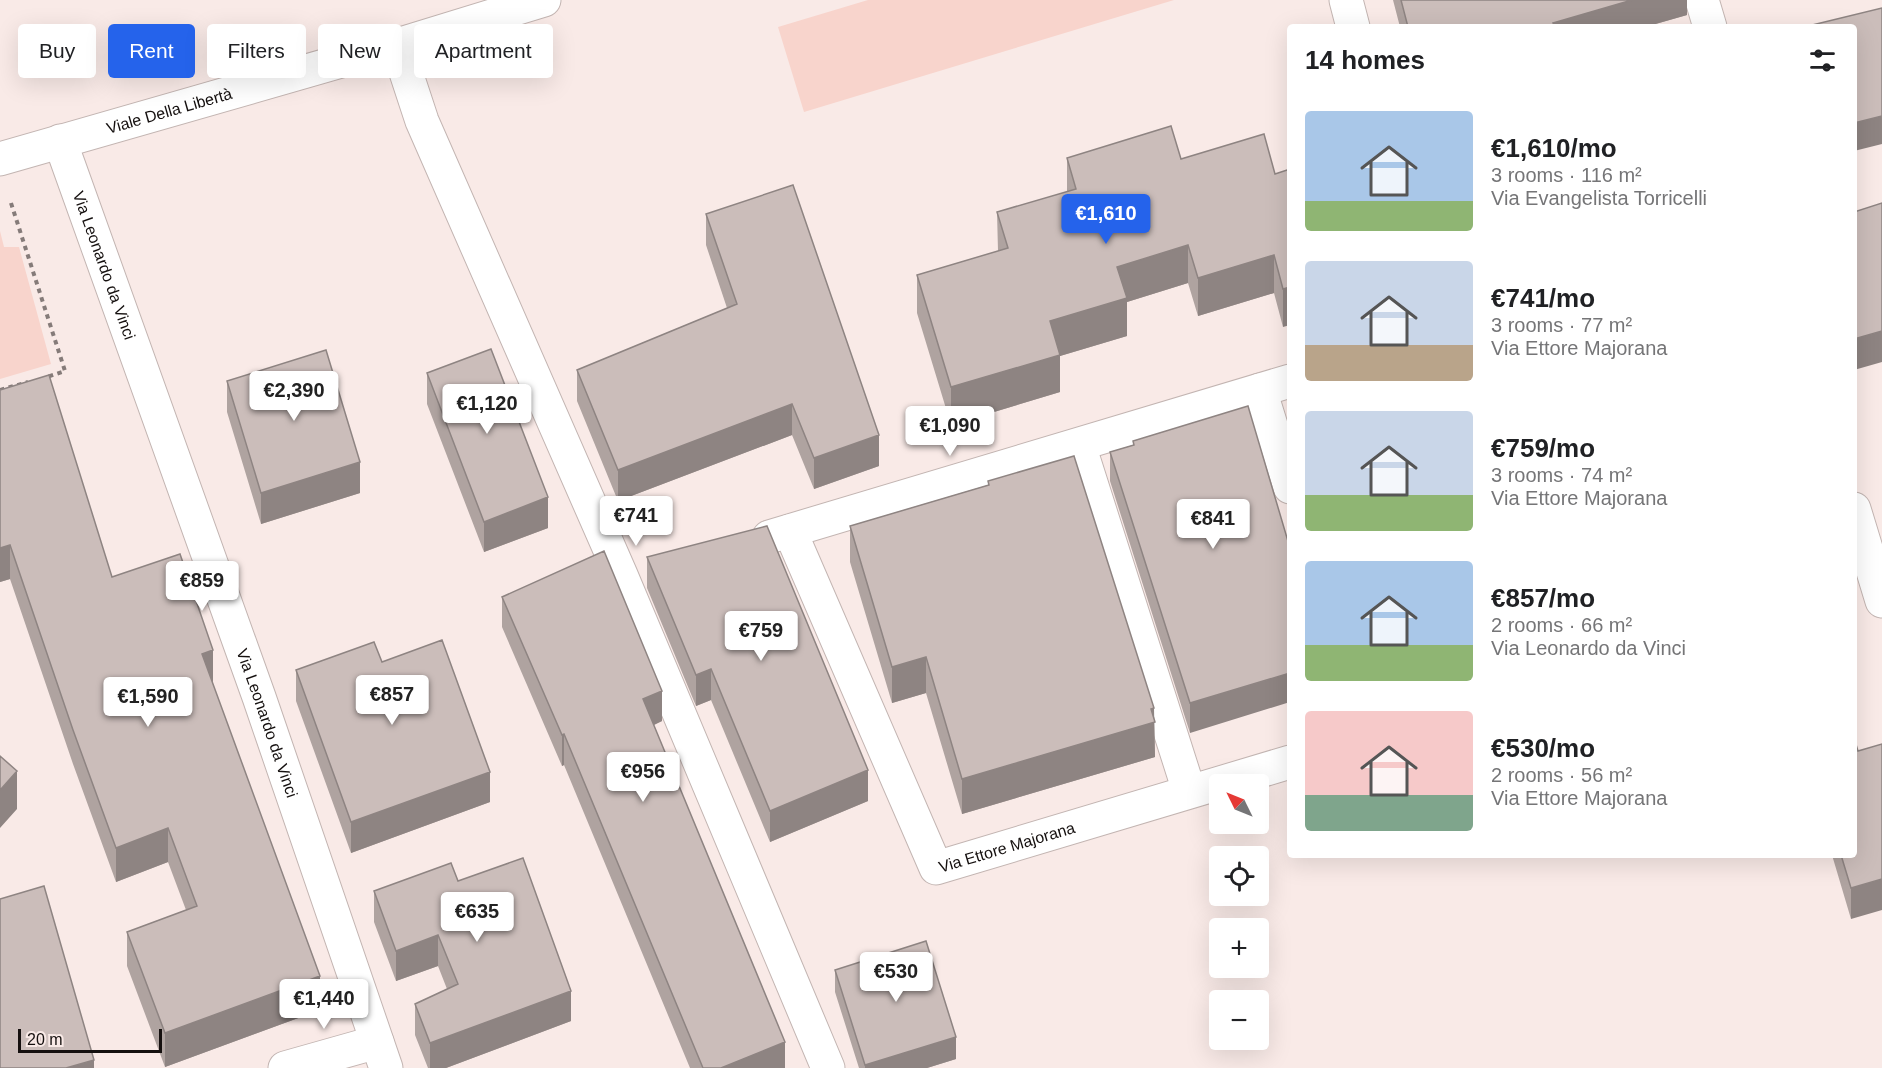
<!DOCTYPE html>
<meta charset="utf-8">
<style>
body{margin:0;font-family:Helvetica,sans-serif;background:#f2f2f2;color:#202124;height:100vh;display:flex;flex-direction:column;font-size:22px;white-space:nowrap}
*{box-sizing:border-box;margin:0}
p{font-size:20px;color:#757577}
.icon{flex:none;width:33px;height:33px;fill:none;stroke:currentColor;stroke-width:2;stroke-linecap:round;stroke-linejoin:round}
.map{position:relative;flex:1;overflow:hidden}
.details{position:absolute;left:1287px;top:24px;width:570px;height:834px;display:flex;flex-direction:column;background:#fff;border-radius:6px;box-shadow:0 6px 24px #0002}
.details>*{flex:none}
.hud{position:absolute;left:18px;top:24px;width:570px;height:54px;display:flex;gap:12px}
.needle{width:39px;rotate:313deg}
.buttons{position:absolute;left:1209px;top:774px;display:grid;gap:12px}
.buttons a{display:grid;place-items:center;width:60px;height:60px;border-radius:6px;background:#fff;box-shadow:0 6px 24px #0002;font-size:30px}
.scale{position:absolute;left:18px;bottom:15px;width:144px;box-sizing:border-box;padding-left:6px;border:3px solid #15100f;border-top:0;font-size:16px;line-height:21px;white-space:nowrap;color:#15100f;-webkit-text-stroke:4px #f9eae7;paint-order:stroke}
.price{position:absolute;translate:-50% -51px;padding:0 14px;border-radius:6px;background:#fff;color:#222;font-size:20px;line-height:39px;filter:drop-shadow(0 2px 3px #0008)}
.price::after{content:'';position:absolute;left:50%;top:36px;width:18px;height:14px;margin-left:-9px;background:inherit;clip-path:polygon(0 0,100% 0,50% 100%)}
.price.current{background:#2563eb;color:#fff}
ul{padding:0;list-style:none}
li{display:flex;align-items:center;gap:18px;height:150px;padding:0 18px}
li span{display:grid;place-items:center;flex:none;width:168px;height:120px;border-radius:6px;color:#555}
li>.icon{margin-inline-start:auto}
span .icon{width:72px;height:72px;fill:#fffc;stroke-width:1}
li b{font-size:26px}
h2{display:flex;justify-content:space-between;align-items:center;height:72px;padding:0 18px;font-size:26px}
.tag{padding:0 21px;border-radius:6px;background:#fff;box-shadow:0 6px 24px #0002;font-size:21px;line-height:54px}
.tag.current{background:#2563eb;color:#fff}
.map>svg:first-child{display:block}
.green{fill:#f8d4cc}
.lines{fill:none;stroke-linecap:round;stroke-linejoin:round}
.minor-casing{stroke:#c3b5b2;stroke-width:35}
.path{stroke:#857b79;stroke-width:4;stroke-dasharray:4.5 4.5;stroke-linecap:butt}
.minor{stroke:#fff;stroke-width:33}
.wall{fill:#afa3a0}
.shaded-wall{fill:#8e8482}
.building{fill:#cbbdba;stroke:#8e8482;stroke-width:1.5}
.labels{text-anchor:middle;stroke-width:5;stroke-linejoin:round;paint-order:stroke}
.street-label{font-size:16px;fill:#15100f;stroke:#f9eae7}
</style>
<div class="map">
<svg width="1882" height="1068" viewBox="0 0 1882 1068">
<rect width="100%" height="100%" fill="#f9eae7"/>
<path class="green" d="M868,0h306l-370,112 -26,-85z
M0,231l4,16h15l32,117 -51,15z"/>
<g class="lines">
<defs>
<g id="minor">
<path d="M1346,0l7,27"/>
<path d="M1702,0l8,27"/>
<path d="M397,45l25,76 199,454 207,493"/>
<path id="s1" d="M60,141l199,556 127,371"/>
<path id="s2" d="M0,159l397,-114 147,-45"/>
<path d="M1260,390l30,97"/>
<path d="M1079,445l110,346"/>
<path d="M1854,509l28,92"/>
<path id="s3" d="M790,531l146,337 354,-106"/>
<path d="M769,537l521,-156"/>
<path d="M285,1068l92,-26"/>
</g>
</defs>
<use href="#minor" class="minor-casing"/>
<path class="path" d="M11,203l54,168 -18,6
M0,390l28,-8"/>
<use href="#minor" class="minor"/>
</g>
<path class="wall" d="M1393,0h294v15l-42,12h-245z
M1067,158l114,1 94,15 15,-5 -7,158 -9,-34 -76,23 -10,-33 -61,19v34l-67,20v36l-109,33 -34,-112v-38l81,-24 -1,-39 70,-20z
M706,214l173,252 -65,23 -22,-54 -174,66 -41,-100v-31l150,-62 -21,-63z
M427,373l121,155 -64,24 -57,-148z
M227,381l133,112 -99,31 -34,-112z
M0,390l112,187 101,107 107,326 -155,57 -38,-101v-34l59,-22 -18,-48 -52,20 -43,-118 -63,-185 -10,3z
M1248,406l-58,327 -80,-252v-29l23,-7v-4z
M988,481l166,238 1,38 -193,57 -36,-121 -34,10 -42,-141v-36l138,-41z
M647,557l221,244 -98,41 -59,-142 -15,6 -49,-118z
M502,597l160,124 -8,4 131,343h-95l-126,-303 -2,1 -60,-139z
M382,662l108,140 -139,51 -55,-152v-31z
M1832,855h22l-3,64z
M458,881l113,140 -125,47h-18l-13,-33v-31l32,-15 -9,-23 -42,15 -22,-59v-31z
M835,970l121,89 -29,9h-68l-24,-76z"/>
<path class="shaded-wall" d="M1632,0h55v15l-42,12h-92v-4z
M1882,116v28l-28,7v-28z
M1188,245v38l-61,19v34l-67,20v36l-109,33v-38l99,-66 67,-54z
M1274,255v38l-76,23v-38z
M1290,287v38l-7,2v-38z
M1882,331v31l-28,8v-31z
M792,404v31l-174,66v-31z
M879,435v31l-65,23v-31z
M360,462v31l-99,31v-31z
M548,497v31l-64,24v-30z
M10,545v34l-10,3v-34z
M213,650v34l-11,-30z
M926,657v36l-34,10v-36z
M711,669v31l-15,6v-31z
M1290,673v29l-100,31v-30z
M662,691v30l-19,9v-31z
M1154,708l1,49 -193,57v-35z
M564,734v31l-2,1v-31z
M868,770v31l-98,41v-31z
M17,771v38l-17,19v-38z
M490,772v30l-139,51v-31z
M168,828v34l-52,20v-34z
M1882,879v31l-31,9v-31z
M438,935v31l-42,15v-30z
M320,976v34l-155,57v-34z
M571,991v30l-125,47h-16v-25z
M956,1037v22l-29,9h-62v-3z
M785,1042v26h-64z
M94,1060v8h-28z"/>
<path class="building" d="M1401,0h231l-79,23 2,4h-147z
M1882,8v108l-28,7v-96h-50z
M1171,126l10,33 83,-25 11,40 15,-5v118l-7,2 -9,-34 -76,23 -10,-33 -71,22 10,31 -77,23 10,34 -109,32 -34,-112 91,-27 -11,-36 79,-23 -9,-31z
M793,185l86,250 -65,23 -22,-54 -174,66 -41,-100 160,-66 -31,-90z
M1882,203v128l-28,8v-127z
M491,349l57,148 -64,25 -57,-149z
M326,350l34,112 -99,31 -34,-112z
M49,375l63,202 68,-23 33,96 -11,4 118,322 -155,57 -38,-101 70,-26 -29,-78 -52,20 -43,-118 -63,-185 -10,3v-158z
M1248,406l42,142v125l-100,30 -80,-251 24,-7 -1,-4z
M1074,456l80,252 -3,1 4,13 -193,57 -36,-122 -34,10 -42,-141 139,-41 -1,-4z
M767,526l101,244 -98,41 -59,-142 -15,6 -49,-118z
M604,551l58,140 -19,8 142,343 -64,26h-18l-139,-334 -2,1 -60,-138z
M442,640l48,132 -139,50 -55,-152 78,-28 8,20z
M1854,738l4,13 24,-7v135l-31,9 -10,-33h13z
M0,756l17,15 -17,19z
M523,858l48,133 -141,52 -15,-39 43,-20 -20,-49 -42,16 -22,-60 77,-28 7,18z
M44,886l50,174 -28,8h-66v-169z
M926,941l30,96 -91,28 -30,-95z"/>
<g class="labels">
<g class="street-label">
<text dy="6" stroke="none"><textPath href="#s2" startOffset="176">Viale Della Libertà</textPath></text>
<text dy="6" stroke="none"><textPath href="#s1" startOffset="132">Via Leonardo da Vinci</textPath></text>
<text dy="6" stroke="none"><textPath href="#s1" startOffset="618">Via Leonardo da Vinci</textPath></text>
<text dy="6" stroke="none"><textPath href="#s3" startOffset="441">Via Ettore Majorana</textPath></text>
</g>
</g>
</svg>
<div class="buttons">
<a><svg class="needle" viewBox="-14 -14 28 28"><path d="M0-13l5 13h-10z" fill="#e53935"/><path d="M0 13l5-13h-10z" fill="#757577"/></svg></a>
<a><svg class="icon" aria-label="locate" viewBox="0 0 24 24"><circle cx="12" cy="12" r="6"/><path d="M12 2v4M12 18v4M2 12h4M18 12h4"/></svg></a>
<a>+</a>
<a>−</a>
</div>
<div class="scale">20 m</div>
<b class="price current" style="left:1106px;top:245px">€1,610</b>
<b class="price" style="left:294px;top:422px">€2,390</b>
<b class="price" style="left:487px;top:435px">€1,120</b>
<b class="price" style="left:950px;top:457px">€1,090</b>
<b class="price" style="left:636px;top:547px">€741</b>
<b class="price" style="left:1213px;top:550px">€841</b>
<b class="price" style="left:202px;top:612px">€859</b>
<b class="price" style="left:761px;top:662px">€759</b>
<b class="price" style="left:392px;top:726px">€857</b>
<b class="price" style="left:148px;top:728px">€1,590</b>
<b class="price" style="left:643px;top:803px">€956</b>
<b class="price" style="left:477px;top:943px">€635</b>
<b class="price" style="left:896px;top:1003px">€530</b>
<b class="price" style="left:324px;top:1030px">€1,440</b>
<div class="hud">
<a class="tag">Buy</a>
<a class="tag current">Rent</a>
<a class="tag">Filters</a>
<a class="tag">New</a>
<a class="tag">Apartment</a>
</div>
<section class="details">
<h2>14 homes<svg class="icon" aria-label="filters" viewBox="0 0 24 24"><path d="M4 7h16M4 17h16"/><circle cx="9" cy="7" r="2"/><circle cx="15" cy="17" r="2"/></svg></h2>
<ul>
<li><span style="background:linear-gradient(#a9c7e8 75%,#8fb573 0)"><svg class="icon" aria-label="home" viewBox="0 0 24 24"><path d="M3 11l9-7 9 7M6 9v11h12V9"/></svg></span><div><b>€1,610/mo</b><p>3 rooms · 116 m²</p><p>Via Evangelista Torricelli</p></div></li>
<li><span style="background:linear-gradient(#c9d6e8 70%,#b9a48a 0)"><svg class="icon" aria-label="home" viewBox="0 0 24 24"><path d="M3 11l9-7 9 7M6 9v11h12V9"/></svg></span><div><b>€741/mo</b><p>3 rooms · 77 m²</p><p>Via Ettore Majorana</p></div></li>
<li><span style="background:linear-gradient(#c9d6e8 70%,#8fb573 0)"><svg class="icon" aria-label="home" viewBox="0 0 24 24"><path d="M3 11l9-7 9 7M6 9v11h12V9"/></svg></span><div><b>€759/mo</b><p>3 rooms · 74 m²</p><p>Via Ettore Majorana</p></div></li>
<li><span style="background:linear-gradient(#a9c7e8 70%,#8fb573 0)"><svg class="icon" aria-label="home" viewBox="0 0 24 24"><path d="M3 11l9-7 9 7M6 9v11h12V9"/></svg></span><div><b>€857/mo</b><p>2 rooms · 66 m²</p><p>Via Leonardo da Vinci</p></div></li>
<li><span style="background:linear-gradient(#f6c9c9 70%,#7fa58c 0)"><svg class="icon" aria-label="home" viewBox="0 0 24 24"><path d="M3 11l9-7 9 7M6 9v11h12V9"/></svg></span><div><b>€530/mo</b><p>2 rooms · 56 m²</p><p>Via Ettore Majorana</p></div></li>
</ul>
</section>
</div>
